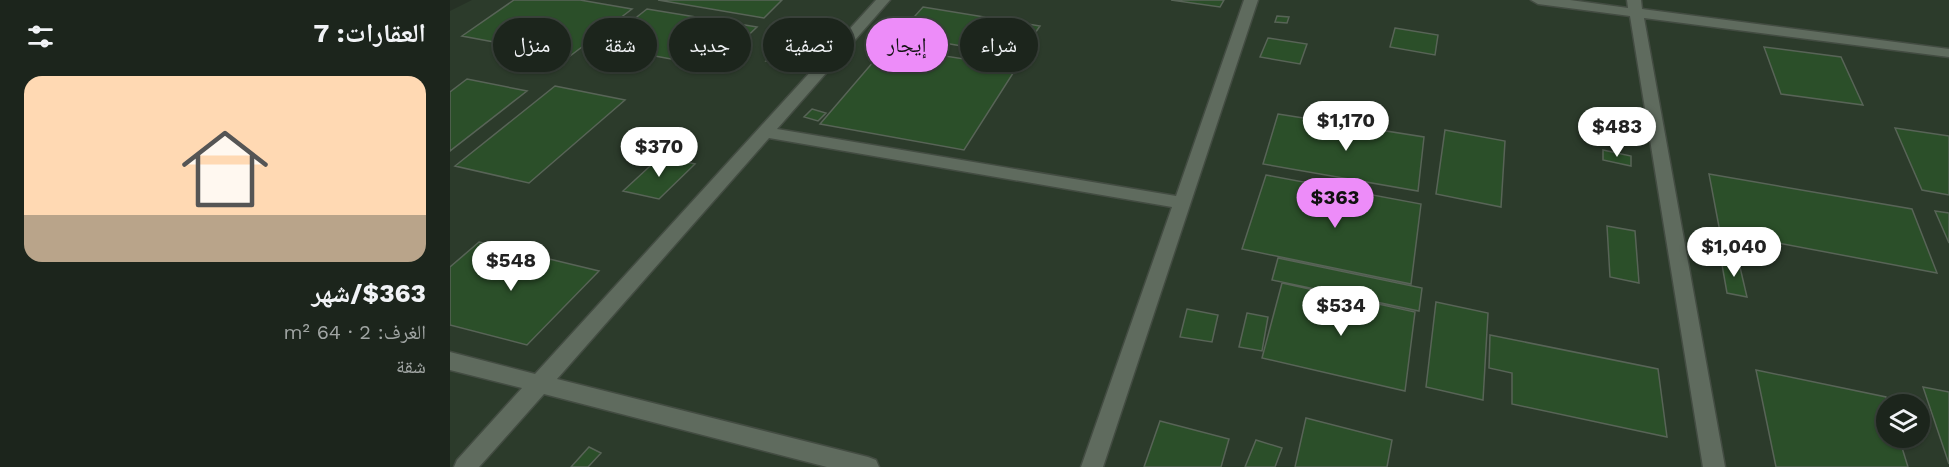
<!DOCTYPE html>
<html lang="ar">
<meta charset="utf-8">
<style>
body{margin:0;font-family:"Work Sans","Noto Naskh Arabic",sans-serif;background:#293129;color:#f1f3f6;direction:rtl;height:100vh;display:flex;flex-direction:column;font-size:22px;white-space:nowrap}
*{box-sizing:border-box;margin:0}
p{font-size:20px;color:#a0a5a3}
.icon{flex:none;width:33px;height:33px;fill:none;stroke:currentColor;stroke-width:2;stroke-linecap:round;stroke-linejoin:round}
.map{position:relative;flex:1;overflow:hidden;direction:ltr}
.drawer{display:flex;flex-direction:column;background:#1c251c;width:450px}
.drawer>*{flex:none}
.top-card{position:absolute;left:18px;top:18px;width:570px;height:54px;direction:rtl;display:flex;gap:12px}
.fabs{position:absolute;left:1426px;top:394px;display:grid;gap:12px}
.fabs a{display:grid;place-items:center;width:54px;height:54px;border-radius:50%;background:#1c251c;box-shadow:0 2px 4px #0004,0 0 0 2px #3a423b;font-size:30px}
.price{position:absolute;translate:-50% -51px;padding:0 14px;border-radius:21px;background:#fff;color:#222;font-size:20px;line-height:39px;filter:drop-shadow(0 2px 3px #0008)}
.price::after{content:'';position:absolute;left:50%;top:36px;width:18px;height:14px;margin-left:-9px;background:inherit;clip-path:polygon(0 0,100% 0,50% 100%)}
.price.current{background:#ed8cf9;color:#111}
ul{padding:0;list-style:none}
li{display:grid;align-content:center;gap:12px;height:318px;padding:0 24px}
li span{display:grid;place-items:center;height:186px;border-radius:18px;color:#555}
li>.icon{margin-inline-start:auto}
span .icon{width:108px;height:108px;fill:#fffc;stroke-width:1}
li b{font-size:26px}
h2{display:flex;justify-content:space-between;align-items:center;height:72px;padding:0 24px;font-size:26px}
.pill{padding:0 21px;border-radius:27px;background:#1c251c;box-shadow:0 2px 4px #0004,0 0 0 2px #3a423b;font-size:21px;line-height:54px}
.pill.current{background:#ed8cf9;color:#111}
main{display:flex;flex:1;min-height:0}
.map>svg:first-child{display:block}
.built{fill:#2c3b2b;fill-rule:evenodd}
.building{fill:#2b4f29;stroke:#586457;stroke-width:1.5}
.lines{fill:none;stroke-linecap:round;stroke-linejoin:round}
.minor-casing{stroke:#434c42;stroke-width:3}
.minor{fill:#5f6b5e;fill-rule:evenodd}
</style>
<main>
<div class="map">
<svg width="1499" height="467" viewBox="0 0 1499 467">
<rect width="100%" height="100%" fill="#263125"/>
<path class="built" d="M22,0h1477v467h-1499v-456zM1437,405h33v33h-33z"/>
<path class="building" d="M64,0h66l52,9 -62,47 -108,-20z
M208,0h124l-18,18z
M721,0h53l-4,7z
M473,7l117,19 -21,30 -121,-21z
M197,9l110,18 -42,40 -115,-21z
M827,16l12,1 -2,6 -12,-1z
M945,28l43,7 -3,20 -45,-8z
M818,38l39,6 -7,20 -40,-7z
M334,44l13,3 -17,17 -14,-3z
M436,47l131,20 -53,83 -144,-26z
M1314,47l77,10 22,48 -82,-11z
M17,79l60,12 -77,60v-59z
M105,86l70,14 -96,83 -74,-17z
M362,109l14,4 -8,8 -14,-4z
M828,114l146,23 -6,54 -155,-27z
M1445,128l54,8v59l-27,-5z
M995,130l60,11 -4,66 -65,-13z
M1153,150l28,6v10l-28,-6z
M211,156l34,8 -36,35 -36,-8z
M1259,174l203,35 25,64 -217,-41z
M816,175l155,29 -10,80 -169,-35z
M1485,211l14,2v30z
M1157,226l28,5 4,52 -29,-6z
M29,242l120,29 -72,74 -77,-20v-58z
M828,258l144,30 -3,23 -147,-31z
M1271,259l18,4 8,34 -20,-4z
M832,283l133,29 -10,79 -143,-33z
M986,302l52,11 -5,87 -57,-13z
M737,309l31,6 -6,27 -32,-5z
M797,313l21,4 -6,34 -23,-4z
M1040,335l168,34 9,68 -155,-33v-31l-23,-5z
M1306,370l130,27 2,8 -1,33h12l9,29h-132z
M1473,387l26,5v72z
M856,418l86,22 -5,27h-92z
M710,421l69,18 -8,28h-77z
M806,440l26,8 -7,19h-30z
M139,447l12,6 -13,14h-17z"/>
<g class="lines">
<defs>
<path id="minor" d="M426,0h14l-113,129 399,67 68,-196h14l-155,467h-22l91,-260 -403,-69 -212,241 311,78 8,3 3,7h-52l-283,-73 -65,73h-25l3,-7 65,-72 -72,-18v-18l85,22z
M1081,0h39l58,8 -1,-8h14l1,9 307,40v8l-305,-39 81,449h-22l-73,-451 -92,-12z"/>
</defs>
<use href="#minor" class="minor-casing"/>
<use href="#minor" class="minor"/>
</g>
</svg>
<div class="fabs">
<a><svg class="icon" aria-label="layers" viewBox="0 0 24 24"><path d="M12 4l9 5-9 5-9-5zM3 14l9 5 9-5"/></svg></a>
</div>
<b class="price" style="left:896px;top:152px">$1,170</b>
<b class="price" style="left:1167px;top:158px">$483</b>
<b class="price" style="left:209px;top:178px">$370</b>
<b class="price current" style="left:885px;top:229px">$363</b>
<b class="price" style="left:1284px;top:278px">$1,040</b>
<b class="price" style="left:61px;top:292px">$548</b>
<b class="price" style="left:891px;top:337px">$534</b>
<div class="top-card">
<a class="pill">شراء</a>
<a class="pill current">إيجار</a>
<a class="pill">تصفية</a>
<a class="pill">جديد</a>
<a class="pill">شقة</a>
<a class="pill">منزل</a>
</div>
</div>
<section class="drawer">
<h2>العقارات: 7<svg class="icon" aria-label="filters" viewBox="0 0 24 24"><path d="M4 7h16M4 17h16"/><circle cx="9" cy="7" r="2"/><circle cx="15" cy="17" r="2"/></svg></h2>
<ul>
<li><span style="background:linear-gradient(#ffd9b3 75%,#b9a48a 0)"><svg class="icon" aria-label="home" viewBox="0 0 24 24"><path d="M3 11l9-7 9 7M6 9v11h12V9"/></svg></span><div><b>$363/شهر</b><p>الغرف: 2 · 64 m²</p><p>شقة</p></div></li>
</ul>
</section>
</main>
